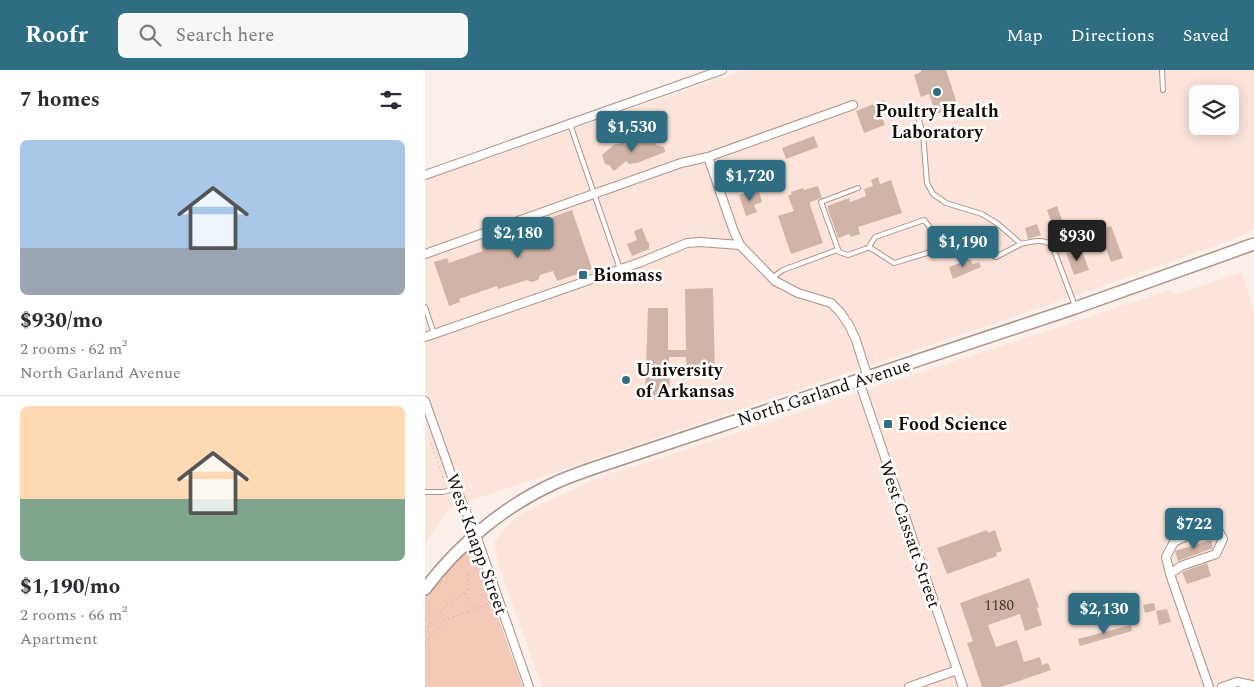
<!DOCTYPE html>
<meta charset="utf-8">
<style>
body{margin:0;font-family:Spectral,serif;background:#f7f7f7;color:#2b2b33;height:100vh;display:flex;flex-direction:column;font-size:19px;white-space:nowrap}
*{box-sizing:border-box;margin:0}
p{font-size:16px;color:#7c7c81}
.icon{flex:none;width:28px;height:28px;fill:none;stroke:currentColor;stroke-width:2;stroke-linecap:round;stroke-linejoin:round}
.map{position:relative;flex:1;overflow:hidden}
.sheet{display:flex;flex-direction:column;background:#fff;width:425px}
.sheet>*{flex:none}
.tools{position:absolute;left:764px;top:15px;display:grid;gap:10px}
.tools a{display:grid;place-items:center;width:50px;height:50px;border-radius:8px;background:#fff;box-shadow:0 2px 12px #0003;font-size:25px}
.price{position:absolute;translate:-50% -42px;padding:0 11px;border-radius:5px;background:#2e6d82;color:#fff;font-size:16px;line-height:32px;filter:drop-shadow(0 1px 2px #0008)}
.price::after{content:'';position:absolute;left:50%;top:30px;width:15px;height:11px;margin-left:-8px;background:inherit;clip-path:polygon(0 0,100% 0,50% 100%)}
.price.active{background:#222;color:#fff}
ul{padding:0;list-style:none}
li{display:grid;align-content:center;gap:10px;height:265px;padding:0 20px}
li+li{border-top:1px solid #e1e1e2}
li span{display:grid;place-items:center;height:155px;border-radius:8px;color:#555}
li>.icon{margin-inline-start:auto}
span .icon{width:90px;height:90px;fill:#fffc;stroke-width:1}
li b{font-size:21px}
h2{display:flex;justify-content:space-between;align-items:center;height:60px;padding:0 20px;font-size:21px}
header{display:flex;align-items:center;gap:30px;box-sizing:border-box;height:70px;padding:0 25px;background:#2e6d82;color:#fff}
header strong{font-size:24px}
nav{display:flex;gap:28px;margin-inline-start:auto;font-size:18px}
.search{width:350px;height:45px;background:#f7f7f7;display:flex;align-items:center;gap:12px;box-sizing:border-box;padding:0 18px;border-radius:8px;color:#7c7c81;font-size:19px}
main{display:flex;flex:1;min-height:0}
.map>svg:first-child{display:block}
.built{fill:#fce4db;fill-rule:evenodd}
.green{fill:#f4c8b6}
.building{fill:#d1b4a8}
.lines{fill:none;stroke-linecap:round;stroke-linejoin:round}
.service-casing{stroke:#ae9287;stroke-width:6}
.minor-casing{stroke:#ae9287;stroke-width:10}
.secondary-casing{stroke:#ae9287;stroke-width:14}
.path{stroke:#b1a5a1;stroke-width:1;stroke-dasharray:1 4;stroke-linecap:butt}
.service{stroke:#fff;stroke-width:4}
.minor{stroke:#fff;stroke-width:8}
.secondary{stroke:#fff;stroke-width:11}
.poi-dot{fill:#2e6d82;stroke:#fff;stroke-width:2}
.labels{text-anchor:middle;stroke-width:5;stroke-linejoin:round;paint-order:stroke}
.number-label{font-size:15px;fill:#463731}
.poi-label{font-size:18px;font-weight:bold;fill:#170d09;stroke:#fff;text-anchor:start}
.street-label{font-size:18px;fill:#170d09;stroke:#fff}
</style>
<header>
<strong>Roofr</strong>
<div class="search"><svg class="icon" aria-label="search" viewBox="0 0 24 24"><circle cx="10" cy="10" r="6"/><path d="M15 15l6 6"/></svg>Search here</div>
<nav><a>Map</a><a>Directions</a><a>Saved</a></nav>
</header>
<main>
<section class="sheet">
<h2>7 homes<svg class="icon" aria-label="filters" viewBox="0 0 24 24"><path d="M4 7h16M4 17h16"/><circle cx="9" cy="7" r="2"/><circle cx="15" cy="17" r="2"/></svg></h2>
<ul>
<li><span style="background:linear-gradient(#a9c7e8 70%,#9aa5b1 0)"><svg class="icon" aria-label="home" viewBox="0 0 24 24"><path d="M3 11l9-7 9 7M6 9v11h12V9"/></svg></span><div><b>$930/mo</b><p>2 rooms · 62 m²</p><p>North Garland Avenue</p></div></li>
<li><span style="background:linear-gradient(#ffd9b3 60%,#7fa58c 0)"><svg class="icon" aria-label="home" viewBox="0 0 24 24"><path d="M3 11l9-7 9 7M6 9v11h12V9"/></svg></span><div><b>$1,190/mo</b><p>2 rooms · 66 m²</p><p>Apartment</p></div></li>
</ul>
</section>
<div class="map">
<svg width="829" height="617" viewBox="0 0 829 617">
<rect width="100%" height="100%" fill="#fbefea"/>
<path class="built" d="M320,0h509v160l-23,10 -154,55 -628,213 -24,36v-364zM772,24h33v32h-33z
M817,202l12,40v375h-712l-44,-124 -4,-20 8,-12 17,-16 74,-35 575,-189 9,3z"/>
<path class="green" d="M48,474l4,1 6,17 -4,2 44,123h-98v-90l34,-41z"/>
<path class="building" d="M496,0h25l12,36 -22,8 -7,-20 -8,3 -7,-22 7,-3z
M459,30l4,11 -7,3 4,11 -21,8 -8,-22z
M224,66l2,5 3,-1 2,5 8,2 1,5 -28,11 -8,1 -3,-3 -12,10 -5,-6 -4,-1 -3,-9 12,-10 10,-3 1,3z
M389,66l4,11 -32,12 -4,-11z
M453,107l2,7 11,-4 11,33 -44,14 2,7 -9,3 -2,-3 -11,4 -11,-32 22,-8 1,4 16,-6 -2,-7 9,-3 -2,-6z
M393,116l4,12 -12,4v3l13,38 -32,11 -13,-38 16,-5 -6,-15 4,-2 -1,-2 12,-4 1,2z
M325,121l1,3 8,-3 3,11 -8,3 3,7 -11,4 -7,-21z
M632,136l7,20 -10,4 -7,-20z
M147,140l20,59 -35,12 -4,-10 -13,4 -2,5 -6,2 -5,-2 -29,9 -1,-3 -38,13 1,3 -11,4 -15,-44 13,-4 2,5 34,-12 -2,-5 9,-3 -1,-3z
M612,154l4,11 -13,4 -3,-11z
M686,156l12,32 -12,4 -12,-32z
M217,158l5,13 2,2v6l-17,7 -5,-12 10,-4 -3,-9z
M656,178l8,22 -15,5 -8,-22z
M545,189l3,5 6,-2 2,5 -28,12 -4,-12z
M288,218l2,87h-28l-1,-18h-17l1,41 -25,1 3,-91h20v42h18l-1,-61z
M562,460l1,3 7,-3 7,21 -6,2 1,3 -50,18 -10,-26z
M786,470l2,8 -35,13 -3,-10z
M782,493l4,13 -24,8 -5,-12z
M604,508l10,29 -2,1 5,17 -17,6 -5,-17 -32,11 8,22 21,-7 7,22 16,-5 2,8 6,-2 3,7 -50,17h-19l-15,-44 6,-2 -13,-38z
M729,533l2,7 -11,3 -2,-8z
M742,539l4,13 -12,3 -3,-14z
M706,555l1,6 -52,15 -2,-7z"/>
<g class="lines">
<defs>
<path id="service" d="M737,0l1,20
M491,40l7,24 4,49 6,11 13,9 36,11 16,10 23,20c10,-2 21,-6 31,1l23,61
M145,54l50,145
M433,118l-37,14 18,50 9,3 17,-6 4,-2 6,-10 49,-17 5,6 8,24
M444,177l25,16 43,-13h44l15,7 25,-13
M347,208l11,-8 54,-20
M0,237l9,27
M0,422h18l13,-4"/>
<path id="minor" d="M283,87l25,72 7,16 35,36 23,12 33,10 9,9 9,13 7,15 12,38
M0,105l297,-105
M0,184l256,-91 27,-6 145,-52
M0,267l216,-75 46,-19 13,-1 40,3
M434,311l104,306
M0,331l31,87 20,47 53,152
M745,504l11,-8 35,-12 7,-15 -6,-11 -24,5 -19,9 -8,15 4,17 39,113
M484,617l48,-17
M797,617l15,-5 15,3 1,2"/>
<path id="secondary" d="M0,519c33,-44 79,-83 130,-106 17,-8 36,-14 54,-20l466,-155 179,-64"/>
</defs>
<use href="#service" class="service-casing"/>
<use href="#minor" class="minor-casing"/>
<use href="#secondary" class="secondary-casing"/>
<path class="path" d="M6,373l12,34
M40,524l11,14
M0,562c6,-8 11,-16 17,-22 15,-16 30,-10 26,-39
M0,574l18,-23 47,-18"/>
<use href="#service" class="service"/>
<use href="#minor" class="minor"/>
<use href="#secondary" class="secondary"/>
</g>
<g class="poi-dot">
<circle cx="512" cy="22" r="5"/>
<rect x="153" y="200" width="10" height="10" rx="2.5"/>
<circle cx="201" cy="310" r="5"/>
<rect x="458" y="349" width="10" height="10" rx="2.5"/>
</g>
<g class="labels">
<g class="number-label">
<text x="574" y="540">1180</text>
</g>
<g class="poi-label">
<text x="512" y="47" text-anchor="middle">Poultry Health<tspan x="512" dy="21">Laboratory</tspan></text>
<text x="168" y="211">Biomass</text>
<text x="211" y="306">University<tspan x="211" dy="21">of Arkansas</tspan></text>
<text x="473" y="360">Food Science</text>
</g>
<g class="street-label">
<text transform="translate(399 322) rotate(-18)" y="6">North Garland Avenue</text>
<text transform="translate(485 464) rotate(71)" y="6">West Cassatt Street</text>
<text transform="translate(52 474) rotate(70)" y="6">West Knapp Street</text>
</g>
</g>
</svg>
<div class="tools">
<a><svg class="icon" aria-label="layers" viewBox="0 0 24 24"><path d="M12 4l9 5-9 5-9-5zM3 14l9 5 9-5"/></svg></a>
</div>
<b class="price" style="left:207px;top:83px">$1,530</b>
<b class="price" style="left:325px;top:132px">$1,720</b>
<b class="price" style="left:93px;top:189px">$2,180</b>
<b class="price active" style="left:652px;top:192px">$930</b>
<b class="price" style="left:538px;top:198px">$1,190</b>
<b class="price" style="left:769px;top:480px">$722</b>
<b class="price" style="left:679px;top:565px">$2,130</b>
</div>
</main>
